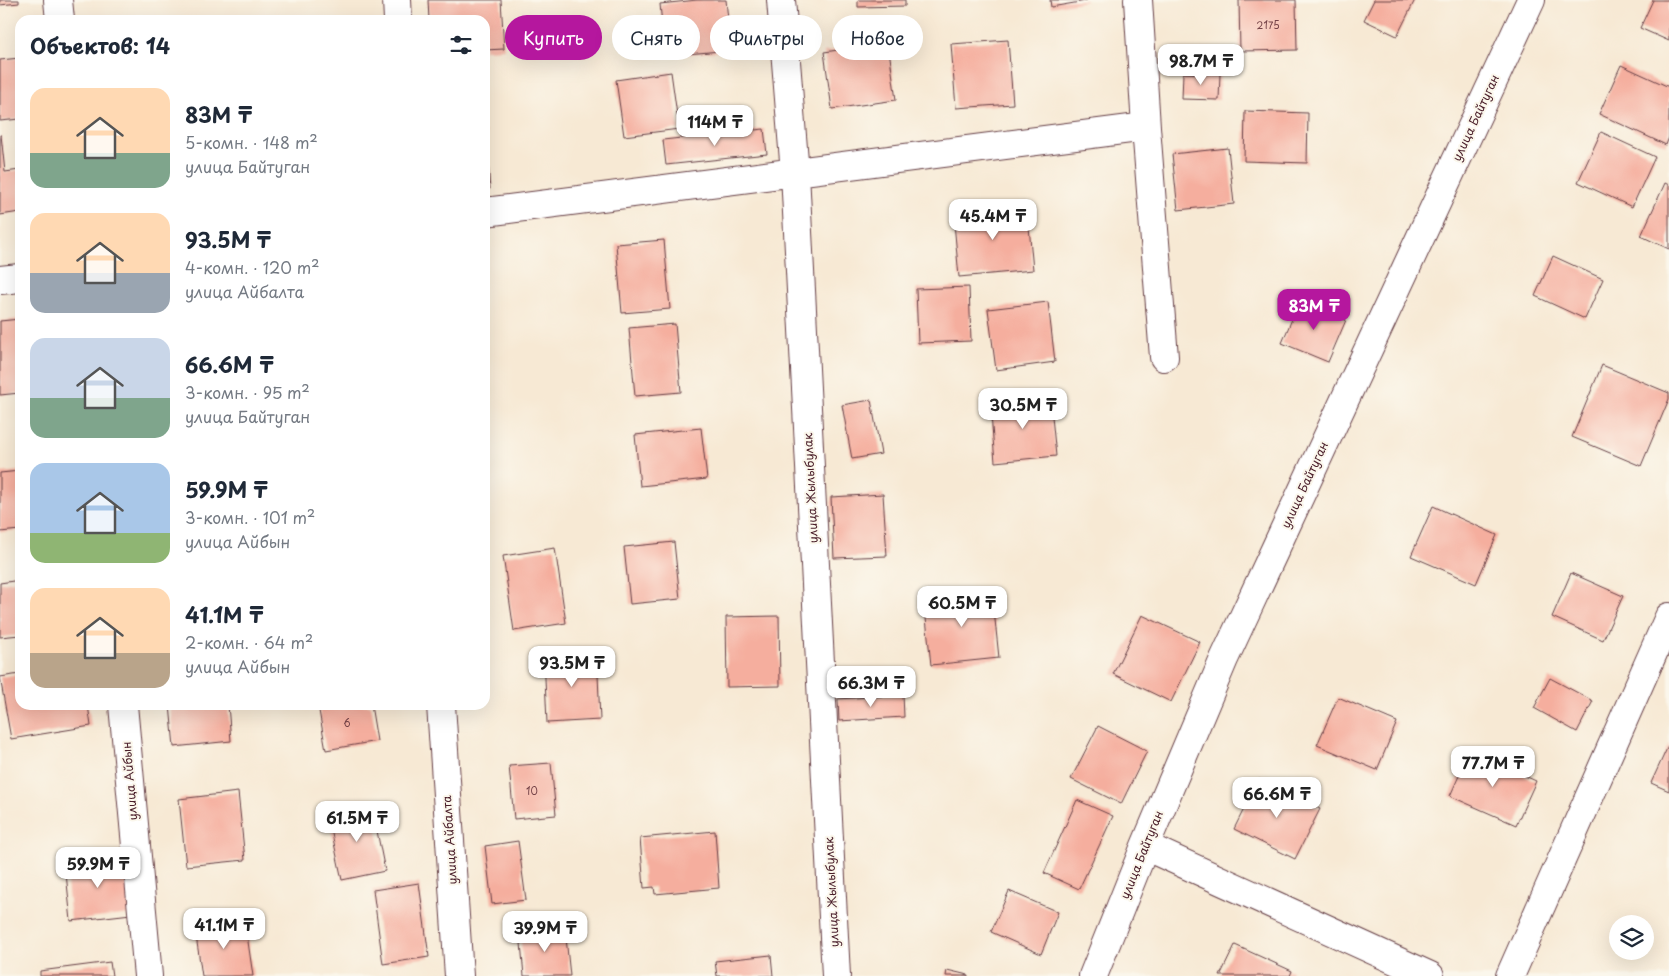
<!DOCTYPE html>
<html lang="ru">
<meta charset="utf-8">
<style>
body{margin:0;font-family:"Playpen Sans",sans-serif;background:#f2f2f3;color:#1f2937;height:100vh;display:flex;flex-direction:column;font-size:19px;white-space:nowrap}
*{box-sizing:border-box;margin:0}
p{font-size:16px;color:#747a83}
.icon{flex:none;width:28px;height:28px;fill:none;stroke:currentColor;stroke-width:2;stroke-linecap:round;stroke-linejoin:round}
.map{position:relative;flex:1;overflow:hidden}
.sheet{position:absolute;left:15px;top:15px;width:475px;height:695px;display:flex;flex-direction:column;background:#fff;border-radius:15px;box-shadow:0 5px 20px #0002}
.sheet>*{flex:none}
.hud{position:absolute;left:505px;top:15px;width:475px;height:45px;display:flex;gap:10px}
.fabs{position:absolute;left:1609px;top:915px;display:grid;gap:10px}
.fabs a{display:grid;place-items:center;width:45px;height:45px;border-radius:50%;background:#fff;box-shadow:0 5px 20px #0002;font-size:25px}
.price{position:absolute;translate:-50% -42px;padding:0 11px;border-radius:10px;background:#fff;color:#222;font-size:16px;line-height:32px;filter:drop-shadow(0 1px 2px #0008)}
.price::after{content:'';position:absolute;left:50%;top:30px;width:15px;height:11px;margin-left:-8px;background:inherit;clip-path:polygon(0 0,100% 0,50% 100%)}
.price.selected{background:#b5179e;color:#fff}
ul{padding:0;list-style:none}
li{display:flex;align-items:center;gap:15px;height:125px;padding:0 15px}
li span{display:grid;place-items:center;flex:none;width:140px;height:100px;border-radius:15px;color:#555}
li>.icon{margin-inline-start:auto}
span .icon{width:60px;height:60px;fill:#fffc;stroke-width:1}
li b{font-size:21px}
h2{display:flex;justify-content:space-between;align-items:center;height:60px;padding:0 15px;font-size:21px}
.tag{padding:0 18px;border-radius:22px;background:#fff;box-shadow:0 5px 20px #0002;font-size:18px;line-height:45px}
.tag.selected{background:#b5179e;color:#fff}
.map>svg:first-child{display:block}
.building{fill:#f5ae9e}
.lines{fill:none;stroke-linecap:round;stroke-linejoin:round}
.minor-casing{stroke:#643d44;stroke-width:30}
.minor{stroke:#fff;stroke-width:28}
.labels{text-anchor:middle;stroke-width:4;stroke-linejoin:round;paint-order:stroke}
.number-label{font-size:10px;fill:#754348}
.street-label{font-size:12px;fill:#4a1f2b;stroke:#fbf7ec}
</style>
<div class="map">
<svg width="1669" height="976" viewBox="0 0 1669 976">
<rect width="100%" height="100%" fill="#fbf7ec"/>
<filter id="ink" filterUnits="userSpaceOnUse"><feTurbulence type="fractalNoise" baseFrequency=".02" numOctaves="2"/><feDisplacementMap in="SourceGraphic" scale="10" xChannelSelector="R" yChannelSelector="G"/><feConvolveMatrix kernelMatrix="1 2 1 2 8 2 1 2 1" color-interpolation-filters="sRGB"/></filter>
<filter id="wash" filterUnits="userSpaceOnUse"><feTurbulence type="fractalNoise" baseFrequency=".0096" numOctaves="4" result="noise"/><feDisplacementMap in="SourceGraphic" scale="20" xChannelSelector="R" yChannelSelector="G"/><feGaussianBlur stdDeviation="1.12" result="paint"/><feColorMatrix in="noise" values="0 0 0 0 0 0 0 0 0 0 0 0 0 0 0 0 0 1.4 0 .05"/><feComposite in="paint" operator="in"/></filter>
<g filter="url(#wash)">
<rect width="100%" height="100%" fill="#f7e9d4"/>
<g id="blocks">
<path class="building" d="M0,0h19v3l-19,2z
M428,0h73l3,49 -19,1v-30h-56z
M697,0h29l5,50 -66,6 -5,-52z
M858,0h47v6l-47,1z
M1050,0h36v1l-35,6z
M1239,0h57l1,50 -57,1z
M1374,0h41l-18,36 -33,-16z
M1653,0h16v41l-29,-13z
M1008,40l5,64 -57,4 -5,-64z
M888,43l8,57 -64,9 -8,-57z
M20,58v61l-20,2v-61z
M1621,65l48,22v50l-3,8 -67,-31z
M671,72l8,57 -55,7 -8,-56z
M1183,73l37,1 -1,26 -37,-1z
M1245,111l63,2 -1,50 -63,-2z
M764,129l3,25 -101,11 -3,-25z
M485,131h1l4,58h-5z
M1601,132l54,25 -23,50 -54,-25z
M0,135h1l4,37 15,-2v42l-20,3z
M1228,148l6,56 -56,6 -6,-56z
M1665,183l4,2v64l-28,-13z
M1027,205l6,65 -74,7 -6,-65z
M664,240l6,69 -48,4 -6,-69z
M1553,256l50,23 -18,40 -50,-23z
M969,287l2,54 -53,2 -2,-54z
M1300,300l46,20 -18,42 -46,-19z
M1048,302l7,60 -59,8 -8,-61z
M20,319v74l-20,2v-74z
M675,324l6,68 -46,4 -6,-68z
M1602,365l67,28v6l-28,67 -69,-29z
M1050,397l6,59 -61,6 -5,-59z
M871,400l10,54 -29,5 -10,-54z
M701,428l6,51 -67,7 -5,-51z
M20,471v59l-20,2v-59z
M883,494l4,62 -53,2 -3,-61z
M1433,506l64,29 -21,49 -65,-28z
M674,542l6,57 -50,5 -6,-57z
M555,548l11,75 -52,8 -11,-75z
M1571,573l52,23 -20,44 -51,-23z
M20,580v55l-20,2v-54z
M992,591l7,67 -68,7 -7,-66z
M1142,615l58,27 -29,60 -58,-28z
M779,616l1,70 -53,1 -1,-70z
M597,653l3,67 -53,3 -3,-67z
M20,674v31h68l3,21 -80,13 -11,-62z
M1550,678l43,23 -16,31 -43,-24z
M903,695l1,22 -65,4 -1,-22z
M1338,697l59,25 -20,48 -60,-25z
M170,705h58l3,36 -57,6z
M318,705h53l6,36 -51,9z
M1098,726l49,25 -26,53 -50,-25z
M1669,744v47l-18,-8z
M1470,751l66,30 -20,44 -66,-29z
M551,763l5,52 -42,4 -5,-53z
M1259,779l61,30 -25,50 -61,-30z
M238,792l7,68 -59,6 -7,-67z
M1077,800l36,16 -34,73 -35,-16z
M372,806l13,65 -43,9 -14,-65z
M715,831l4,57 -64,6 -1,-7 -10,1 -4,-50z
M518,841l8,59 -34,4 -7,-58z
M125,857l6,57 -60,7 -6,-57z
M419,883l10,74 -46,7 -10,-74z
M1009,891l49,21 -17,42 -50,-22z
M245,921l8,55h-51l-7,-47z
M565,928l5,48h-46l-4,-44z
M1235,945l57,26 -2,5h-70z
M771,955l2,21h-56l-2,-15z
M110,962l2,14h-72v-5z
M947,970l21,5v1h-22z"/>
</g>
</g>
<g filter="url(#ink)">
<use href="#blocks" fill-opacity="0" stroke="#643d44" stroke-width="1"/>
<g class="lines">
<defs>
<path id="minor" d="M58,0l2,20
M397,0l1,20
M781,0l14,173 41,803
M1138,0l8,127 18,230
M485,212l661,-85
M0,280l20,-2
M123,705l25,271
M441,705l18,271
M1145,846l285,130
M1093,976l52,-130 79,-187 307,-659
M1510,976l159,-359"/>
</defs>
<use href="#minor" class="minor-casing"/>
<use href="#minor" class="minor"/>
</g>
</g>
<g class="labels">
<g class="number-label">
<text x="1268" y="29">2175</text>
<text x="347" y="727">6</text>
<text x="532" y="795">10</text>
</g>
<g class="street-label">
<text transform="translate(1476 118) rotate(-65)" y="4">улица Байтуган</text>
<text transform="translate(1305 485) rotate(-65)" y="4">улица Байтуган</text>
<text transform="translate(811 488) rotate(-93)" y="4">улица Жылыбулак</text>
<text transform="translate(130 781) rotate(-95)" y="4">улица Айбын</text>
<text transform="translate(450 840) rotate(-94)" y="4">улица Айбалта</text>
<text transform="translate(1142 855) rotate(-68)" y="4">улица Байтуган</text>
<text transform="translate(832 892) rotate(-93)" y="4">улица Жылыбулак</text>
</g>
</g>
</svg>
<div class="fabs">
<a><svg class="icon" aria-label="layers" viewBox="0 0 24 24"><path d="M12 4l9 5-9 5-9-5zM3 14l9 5 9-5"/></svg></a>
</div>
<b class="price" style="left:1201px;top:86px">98.7M ₸</b>
<b class="price" style="left:715px;top:147px">114M ₸</b>
<b class="price" style="left:993px;top:241px">45.4M ₸</b>
<b class="price selected" style="left:1314px;top:331px">83M ₸</b>
<b class="price" style="left:1023px;top:430px">30.5M ₸</b>
<b class="price" style="left:962px;top:628px">60.5M ₸</b>
<b class="price" style="left:572px;top:688px">93.5M ₸</b>
<b class="price" style="left:871px;top:708px">66.3M ₸</b>
<b class="price" style="left:1493px;top:788px">77.7M ₸</b>
<b class="price" style="left:1277px;top:819px">66.6M ₸</b>
<b class="price" style="left:357px;top:843px">61.5M ₸</b>
<b class="price" style="left:98px;top:889px">59.9M ₸</b>
<b class="price" style="left:224px;top:950px">41.1M ₸</b>
<b class="price" style="left:545px;top:953px">39.9M ₸</b>
<div class="hud">
<a class="tag selected">Купить</a>
<a class="tag">Снять</a>
<a class="tag">Фильтры</a>
<a class="tag">Новое</a>
</div>
<section class="sheet">
<h2>Объектов: 14<svg class="icon" aria-label="filters" viewBox="0 0 24 24"><path d="M4 7h16M4 17h16"/><circle cx="9" cy="7" r="2"/><circle cx="15" cy="17" r="2"/></svg></h2>
<ul>
<li><span style="background:linear-gradient(#ffd9b3 65%,#7fa58c 0)"><svg class="icon" aria-label="home" viewBox="0 0 24 24"><path d="M3 11l9-7 9 7M6 9v11h12V9"/></svg></span><div><b>83M ₸</b><p>5-комн. · 148 m²</p><p>улица Байтуган</p></div></li>
<li><span style="background:linear-gradient(#ffd9b3 60%,#9aa5b1 0)"><svg class="icon" aria-label="home" viewBox="0 0 24 24"><path d="M3 11l9-7 9 7M6 9v11h12V9"/></svg></span><div><b>93.5M ₸</b><p>4-комн. · 120 m²</p><p>улица Айбалта</p></div></li>
<li><span style="background:linear-gradient(#c9d6e8 60%,#7fa58c 0)"><svg class="icon" aria-label="home" viewBox="0 0 24 24"><path d="M3 11l9-7 9 7M6 9v11h12V9"/></svg></span><div><b>66.6M ₸</b><p>3-комн. · 95 m²</p><p>улица Байтуган</p></div></li>
<li><span style="background:linear-gradient(#a9c7e8 70%,#8fb573 0)"><svg class="icon" aria-label="home" viewBox="0 0 24 24"><path d="M3 11l9-7 9 7M6 9v11h12V9"/></svg></span><div><b>59.9M ₸</b><p>3-комн. · 101 m²</p><p>улица Айбын</p></div></li>
<li><span style="background:linear-gradient(#ffd9b3 65%,#b9a48a 0)"><svg class="icon" aria-label="home" viewBox="0 0 24 24"><path d="M3 11l9-7 9 7M6 9v11h12V9"/></svg></span><div><b>41.1M ₸</b><p>2-комн. · 64 m²</p><p>улица Айбын</p></div></li>
</ul>
</section>
</div>
